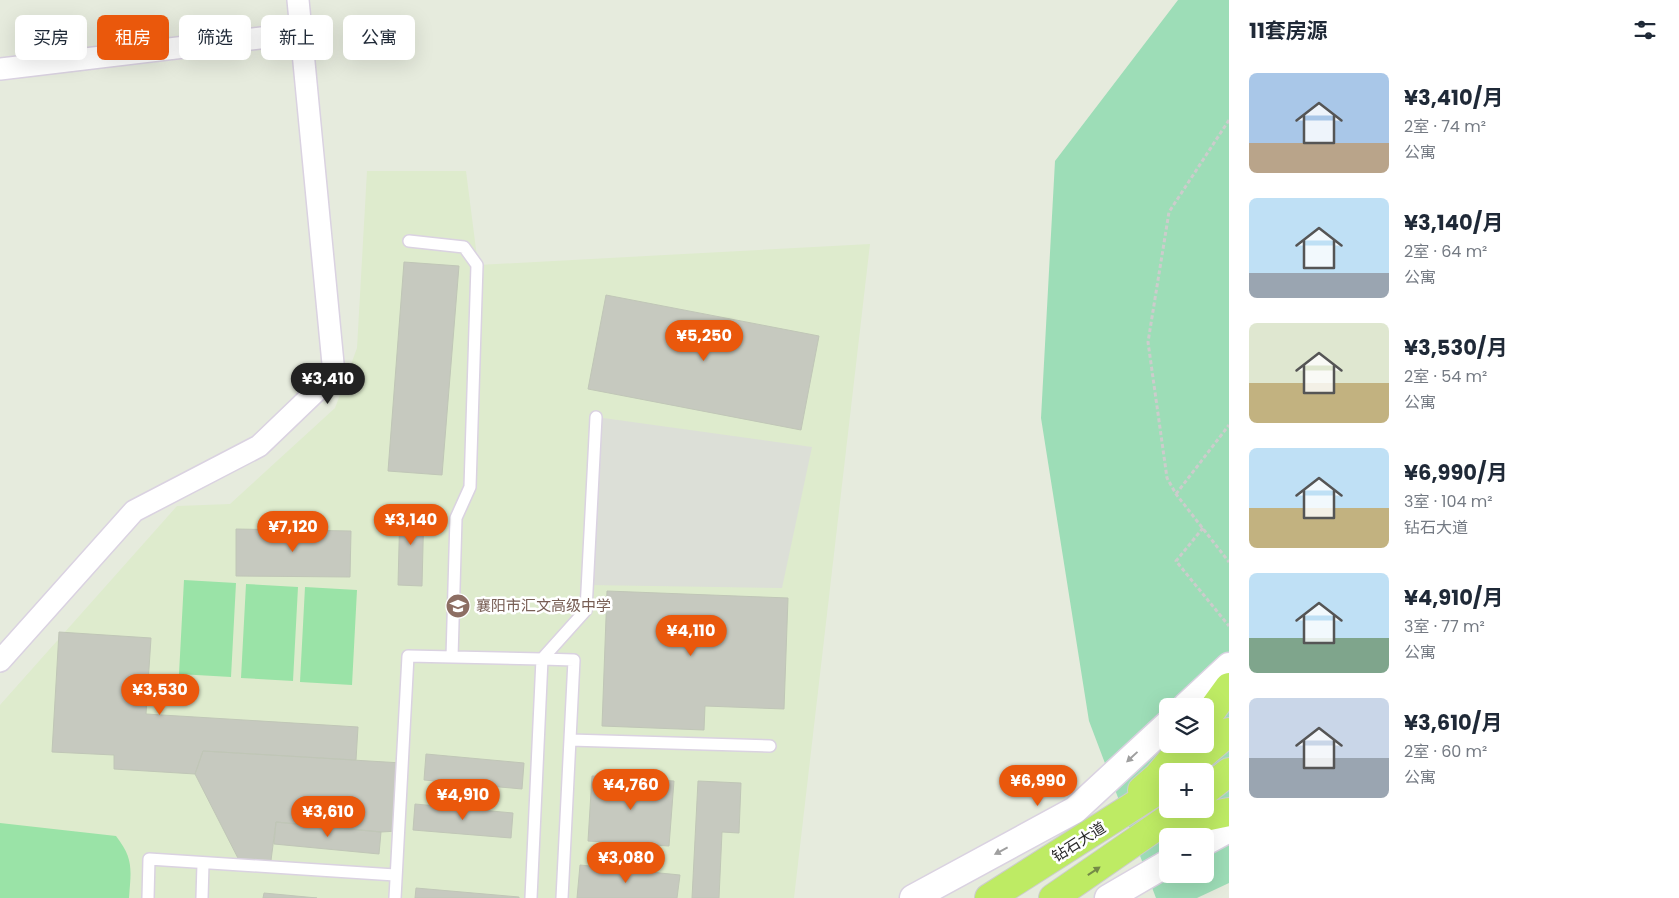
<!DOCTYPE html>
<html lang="zh">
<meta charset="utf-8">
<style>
body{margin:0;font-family:Poppins,"Noto Sans SC",sans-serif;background:#f2f2f3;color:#1f2937;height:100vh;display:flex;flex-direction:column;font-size:19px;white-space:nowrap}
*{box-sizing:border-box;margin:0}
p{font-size:16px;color:#747a83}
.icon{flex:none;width:28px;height:28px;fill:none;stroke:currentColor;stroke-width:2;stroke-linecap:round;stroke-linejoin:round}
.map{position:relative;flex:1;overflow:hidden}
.drawer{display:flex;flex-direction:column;background:#fff;width:450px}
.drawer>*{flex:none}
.hud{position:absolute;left:15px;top:15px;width:475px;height:45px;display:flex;gap:10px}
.buttons{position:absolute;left:1159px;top:698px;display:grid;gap:10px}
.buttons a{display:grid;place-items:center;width:55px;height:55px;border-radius:8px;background:#fff;box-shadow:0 5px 20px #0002;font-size:25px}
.price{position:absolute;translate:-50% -42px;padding:0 11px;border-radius:18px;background:#ea580c;color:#fff;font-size:16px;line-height:32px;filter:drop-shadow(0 1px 2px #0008)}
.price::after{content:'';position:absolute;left:50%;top:30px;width:15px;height:11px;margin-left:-8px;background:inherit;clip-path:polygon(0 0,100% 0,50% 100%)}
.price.on{background:#222;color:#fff}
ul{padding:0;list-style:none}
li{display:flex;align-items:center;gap:15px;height:125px;padding:0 20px}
li span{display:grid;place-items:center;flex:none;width:140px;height:100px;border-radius:8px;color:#555}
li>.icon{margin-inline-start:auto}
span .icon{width:60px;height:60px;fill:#fffc;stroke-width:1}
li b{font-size:21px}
h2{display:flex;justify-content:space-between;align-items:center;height:60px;padding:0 20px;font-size:21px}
.tag{padding:0 18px;border-radius:8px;background:#fff;box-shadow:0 5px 20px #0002;font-size:18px;line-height:45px}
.tag.on{background:#ea580c;color:#fff}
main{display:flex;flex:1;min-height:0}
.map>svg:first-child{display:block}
.education{fill:#deebcd}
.green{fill:#9dddb7;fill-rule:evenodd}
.pitch{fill:#9ae3a7}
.plaza{fill:#dcdfd7}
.building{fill:#c6c9bf;stroke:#c0c6b7}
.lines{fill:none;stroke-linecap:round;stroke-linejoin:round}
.service-casing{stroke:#dad2e1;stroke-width:14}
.minor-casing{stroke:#dad2e1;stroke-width:24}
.tertiary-casing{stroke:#dad2e1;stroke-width:29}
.trunk-casing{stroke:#ccc;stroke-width:30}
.path{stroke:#ccc;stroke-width:3;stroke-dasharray:4 2.5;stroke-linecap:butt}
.service{stroke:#fff;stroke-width:11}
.minor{stroke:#fff;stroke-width:21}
.tertiary{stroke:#fff;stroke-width:26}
.trunk{stroke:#beeb64;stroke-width:28}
.oneway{fill:#9f9f9f}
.oneway2{fill:#748a47}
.labels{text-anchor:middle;stroke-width:5;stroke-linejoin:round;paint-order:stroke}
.education-label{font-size:15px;fill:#785e54;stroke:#fff;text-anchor:start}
.street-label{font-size:15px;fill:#2a2a2a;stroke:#fff}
</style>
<main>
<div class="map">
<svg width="1229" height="898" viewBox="0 0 1229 898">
<rect width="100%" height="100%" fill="#e6ebdd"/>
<path class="education" d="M367,171h99l12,94 392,-21 -76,654h-794v-193l177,-199 53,-2 105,-96 22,-60z"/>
<path class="green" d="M1178,0h51v883l-32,15h-41l-67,-177 -48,-303 14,-257zM1168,706h37v38h-37zM1168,771h37v38h-37zM1168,836h37v38h-37z"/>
<path class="pitch" d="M184,580l52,3 -5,94 -52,-3z
M246,584l52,3 -5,94 -52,-3z
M305,587l52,3 -5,95 -52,-3z
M0,823l116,13c18,23 15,34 13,62h-129z"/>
<path class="plaza" d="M596,417l216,30 -30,141 -194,-3z"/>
<path class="building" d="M404,262l55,4 -17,209 -54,-4z
M606,295l213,41 -18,94 -213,-41z
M400,507h24l-2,79 -24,-1z
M236,529l115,2 -1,46 -114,-1z
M607,591l181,7 -4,111 -79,-3 -1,24 -102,-4z
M59,632l92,6 -5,76 212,13 -2,33 -153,-9 -8,23 -81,-5v-14l-62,-3z
M203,751l199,12 -4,68 -17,1 -105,-10 -6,46 -28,-2 -47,-92z
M426,754l98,9 -2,26 -98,-9z
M592,776l82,5 -5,65 -81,-5z
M698,781l43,2 -2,50 -17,-1 -3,66h-27z
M415,804l98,9 -2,25 -98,-8z
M276,822l105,10 -2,22 -105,-10z
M580,865l100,10 -3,23h-100z
M416,888l103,9v1h-104z
M264,893l53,5h-54z"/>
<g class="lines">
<defs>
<path id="service" d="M409,241l55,6 13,18 -7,222 -14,31 -4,139
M542,659l32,1 -12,238
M542,659l44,-49 10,-193
M570,740l200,6
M148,898l1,-39 246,16
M202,898l1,-34
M395,898l13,-242 134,3 -11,239"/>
<path id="minor" d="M0,69l302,-36
M0,661l134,-150 125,-65 75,-72 -36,-374"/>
<path id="tertiary" d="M1186,706l43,-40
M1205,842l24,-13
M913,898l162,-88 93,-86
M1108,898l60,-35"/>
<path id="trunk" d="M1205,720l24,-33
M1183,771l46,-39
M1142,790l16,-14 27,-32
M1205,791l24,-19
M1161,826l68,-14
M989,898l179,-114
M1053,898l129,-89"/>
</defs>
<use href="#service" class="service-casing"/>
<use href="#minor" class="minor-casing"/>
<use href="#tertiary" class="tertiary-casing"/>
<use href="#trunk" class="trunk-casing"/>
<path class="path" d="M1229,120l-60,92 -21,130 19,136 9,16 53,68
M1176,494l53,-69
M1203,528l-27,33 53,65"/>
<use href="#service" class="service"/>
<use href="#minor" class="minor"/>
<use href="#tertiary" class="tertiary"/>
<use href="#trunk" class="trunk"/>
</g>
<defs><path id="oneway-solid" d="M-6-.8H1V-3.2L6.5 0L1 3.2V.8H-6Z" transform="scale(1.25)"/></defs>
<g class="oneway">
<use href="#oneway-solid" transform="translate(1132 757) rotate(137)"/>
<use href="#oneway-solid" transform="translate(1001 851) rotate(152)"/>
</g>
<use class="oneway2" href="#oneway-solid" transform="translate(1094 871) rotate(-34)"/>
<defs>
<symbol id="school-disc" viewBox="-11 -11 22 22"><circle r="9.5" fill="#8d6e63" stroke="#fff"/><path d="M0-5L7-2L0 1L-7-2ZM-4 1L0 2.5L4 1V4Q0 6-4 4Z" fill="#fff"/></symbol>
</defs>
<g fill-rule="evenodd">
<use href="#school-disc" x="444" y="592" width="28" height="28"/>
</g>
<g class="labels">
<g class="education-label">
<text x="476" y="611">襄阳市汇文高级中学</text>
</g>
<g class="street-label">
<text transform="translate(1079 842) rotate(-32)" y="5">钻石大道</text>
</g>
</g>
</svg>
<div class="buttons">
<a><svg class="icon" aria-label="layers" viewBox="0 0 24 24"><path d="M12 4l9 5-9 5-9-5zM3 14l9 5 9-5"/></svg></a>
<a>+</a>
<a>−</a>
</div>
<b class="price" style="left:704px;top:362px">¥5,250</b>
<b class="price on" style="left:328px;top:405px">¥3,410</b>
<b class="price" style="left:411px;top:546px">¥3,140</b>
<b class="price" style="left:293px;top:553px">¥7,120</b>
<b class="price" style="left:691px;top:657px">¥4,110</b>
<b class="price" style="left:160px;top:716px">¥3,530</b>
<b class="price" style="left:1038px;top:807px">¥6,990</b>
<b class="price" style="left:631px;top:811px">¥4,760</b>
<b class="price" style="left:463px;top:821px">¥4,910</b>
<b class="price" style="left:328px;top:838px">¥3,610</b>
<b class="price" style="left:626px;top:884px">¥3,080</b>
<div class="hud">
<a class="tag">买房</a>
<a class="tag on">租房</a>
<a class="tag">筛选</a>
<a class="tag">新上</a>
<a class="tag">公寓</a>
</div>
</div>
<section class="drawer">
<h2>11套房源<svg class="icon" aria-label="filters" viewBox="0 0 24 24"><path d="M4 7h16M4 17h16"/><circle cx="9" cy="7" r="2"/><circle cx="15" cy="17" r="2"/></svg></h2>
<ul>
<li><span style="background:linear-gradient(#a9c7e8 70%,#b9a48a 0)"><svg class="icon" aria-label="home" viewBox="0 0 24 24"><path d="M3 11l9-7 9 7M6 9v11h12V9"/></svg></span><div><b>¥3,410/月</b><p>2室 · 74 m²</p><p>公寓</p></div></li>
<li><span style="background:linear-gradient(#bfe0f5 75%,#9aa5b1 0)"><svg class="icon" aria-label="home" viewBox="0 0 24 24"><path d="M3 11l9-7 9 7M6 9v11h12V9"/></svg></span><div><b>¥3,140/月</b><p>2室 · 64 m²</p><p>公寓</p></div></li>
<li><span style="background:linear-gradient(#dfe7d0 60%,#c2b280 0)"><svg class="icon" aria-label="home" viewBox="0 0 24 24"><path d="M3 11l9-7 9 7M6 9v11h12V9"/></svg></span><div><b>¥3,530/月</b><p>2室 · 54 m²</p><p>公寓</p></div></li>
<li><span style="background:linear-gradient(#bfe0f5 60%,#c2b280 0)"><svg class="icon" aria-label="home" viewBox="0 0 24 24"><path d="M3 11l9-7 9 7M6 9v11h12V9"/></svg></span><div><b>¥6,990/月</b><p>3室 · 104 m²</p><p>钻石大道</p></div></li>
<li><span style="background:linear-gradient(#bfe0f5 65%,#7fa58c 0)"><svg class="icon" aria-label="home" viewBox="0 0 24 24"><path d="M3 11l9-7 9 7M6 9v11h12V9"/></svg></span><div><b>¥4,910/月</b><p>3室 · 77 m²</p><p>公寓</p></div></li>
<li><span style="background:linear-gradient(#c9d6e8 60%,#9aa5b1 0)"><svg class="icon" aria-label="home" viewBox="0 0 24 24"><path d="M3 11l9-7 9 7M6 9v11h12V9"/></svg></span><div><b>¥3,610/月</b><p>2室 · 60 m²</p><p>公寓</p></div></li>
</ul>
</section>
</main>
